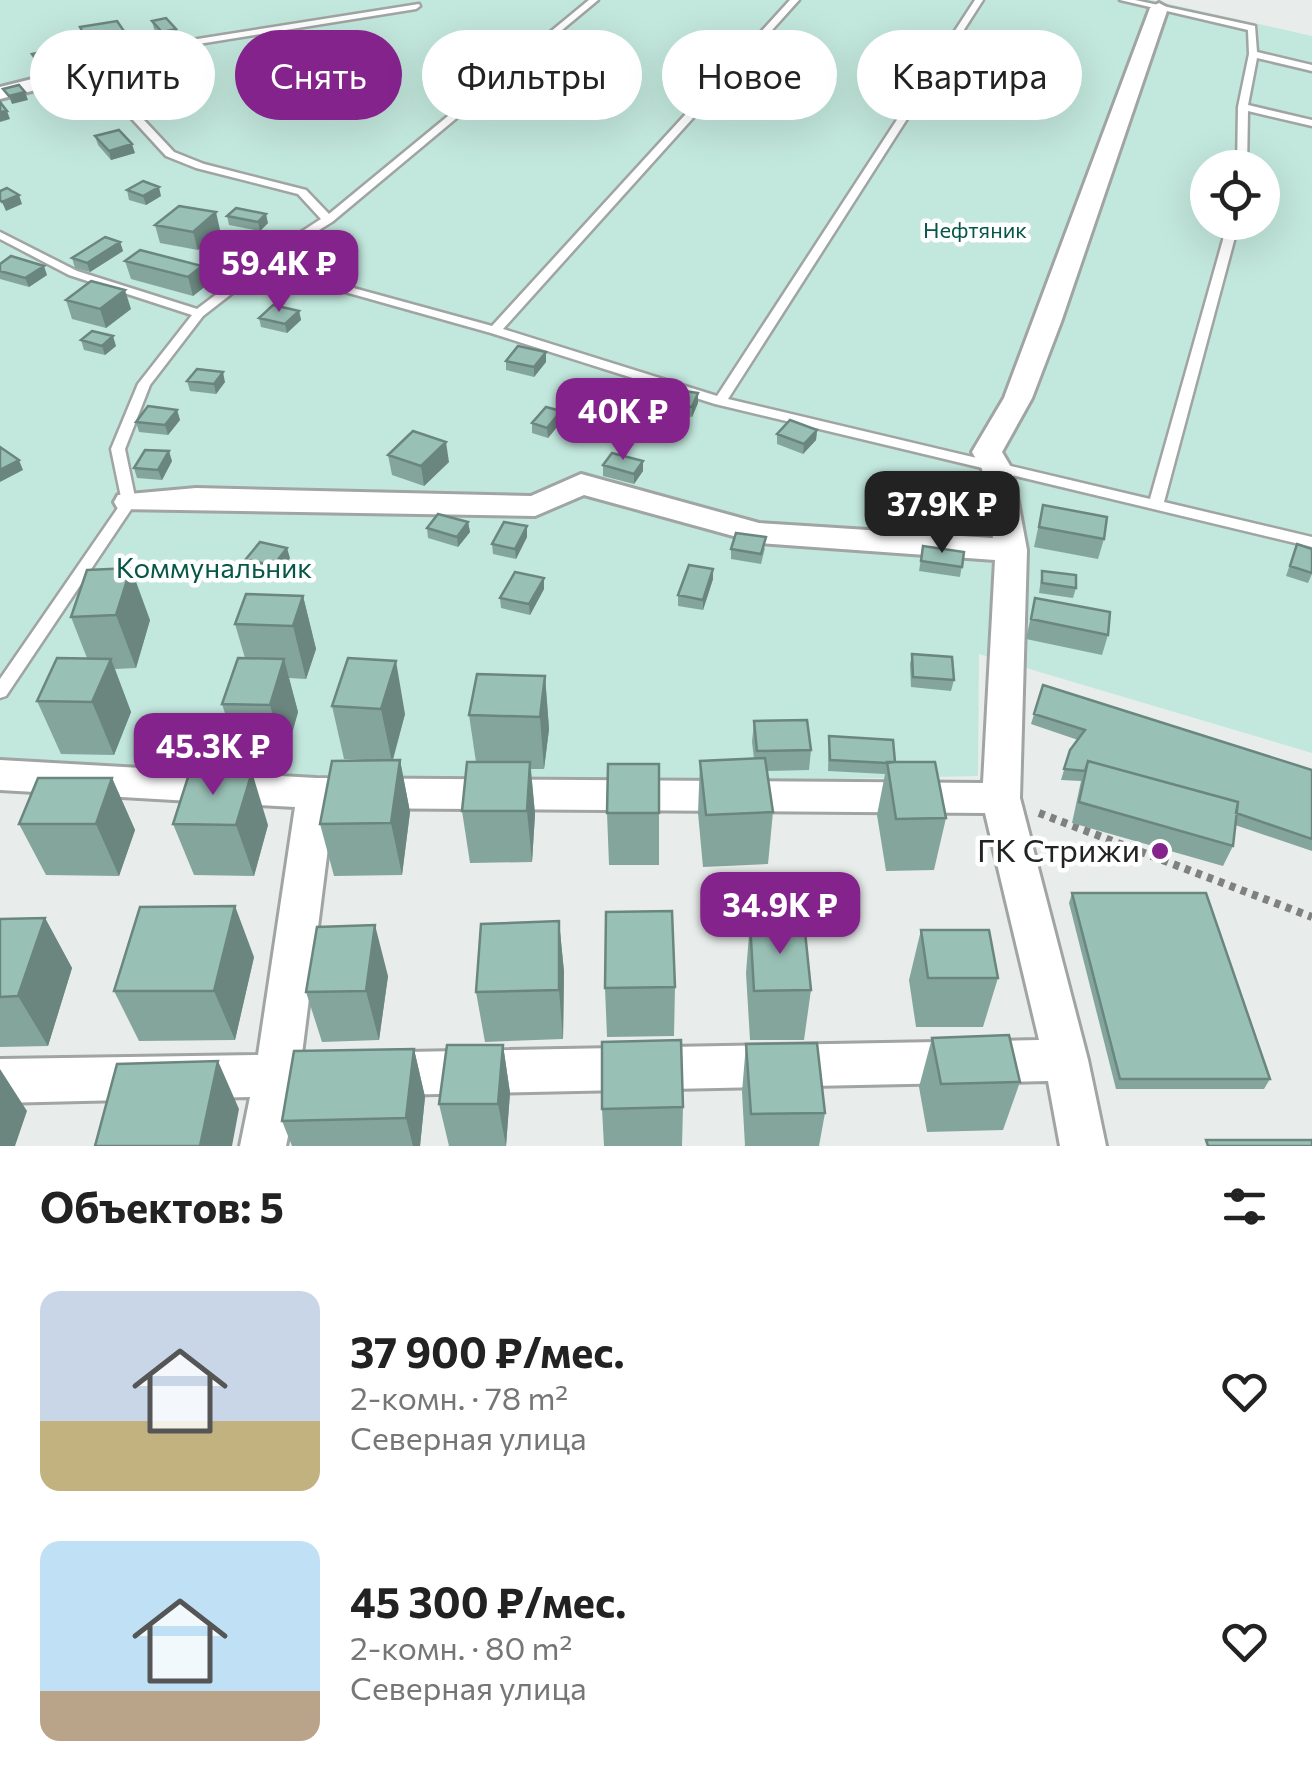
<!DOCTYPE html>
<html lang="ru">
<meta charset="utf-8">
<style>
body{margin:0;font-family:Commissioner,sans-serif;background:#f2f2f2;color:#222;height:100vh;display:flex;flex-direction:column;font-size:38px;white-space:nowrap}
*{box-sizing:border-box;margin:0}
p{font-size:32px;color:#767676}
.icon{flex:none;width:55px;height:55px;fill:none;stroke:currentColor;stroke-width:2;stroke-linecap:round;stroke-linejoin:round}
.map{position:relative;height:1146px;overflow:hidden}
.side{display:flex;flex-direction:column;background:#fff;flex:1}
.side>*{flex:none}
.guide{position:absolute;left:30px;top:30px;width:1252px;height:90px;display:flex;gap:20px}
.buttons{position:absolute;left:1190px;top:150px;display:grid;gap:20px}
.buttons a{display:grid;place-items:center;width:90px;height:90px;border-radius:50%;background:#fff;box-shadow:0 10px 40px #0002;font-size:50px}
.price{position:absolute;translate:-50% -85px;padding:0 22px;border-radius:20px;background:#85238d;color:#fff;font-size:32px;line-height:65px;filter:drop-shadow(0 2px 5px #0008)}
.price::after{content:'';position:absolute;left:50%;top:60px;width:30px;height:22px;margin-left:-15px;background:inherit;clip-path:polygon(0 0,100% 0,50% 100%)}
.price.active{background:#222;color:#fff}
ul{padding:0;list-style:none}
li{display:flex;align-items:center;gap:30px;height:250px;padding:0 40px}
li span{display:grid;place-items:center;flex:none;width:280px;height:200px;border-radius:20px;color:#555}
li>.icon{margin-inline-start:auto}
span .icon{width:120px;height:120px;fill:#fffc;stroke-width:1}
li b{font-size:42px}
h2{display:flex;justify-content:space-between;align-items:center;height:120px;padding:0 40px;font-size:42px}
.chip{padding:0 35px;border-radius:45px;background:#fff;box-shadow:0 10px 40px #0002;font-size:35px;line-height:90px}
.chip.active{background:#85238d;color:#fff}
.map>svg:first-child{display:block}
.green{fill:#c2e7dc;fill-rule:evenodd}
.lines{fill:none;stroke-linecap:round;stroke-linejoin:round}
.service-casing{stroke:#a0a4a3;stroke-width:5}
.minor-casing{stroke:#a0a4a3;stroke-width:6}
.path{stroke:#7e8180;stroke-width:8;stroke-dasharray:6 6;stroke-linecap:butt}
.service{fill:#fff;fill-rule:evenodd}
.minor{fill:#fff;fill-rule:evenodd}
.wall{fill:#84a59c}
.shaded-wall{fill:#6b867f}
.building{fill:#99c0b5;stroke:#6b867f;stroke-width:2.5}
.poi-dot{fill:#85238d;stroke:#fff;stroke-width:4}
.labels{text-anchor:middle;stroke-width:9;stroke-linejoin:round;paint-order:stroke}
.far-park-label{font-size:22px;fill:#075748;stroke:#fff}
.park-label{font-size:28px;fill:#075748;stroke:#fff}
.near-poi-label{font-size:32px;fill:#222323;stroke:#fff;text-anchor:end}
</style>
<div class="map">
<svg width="1312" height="1146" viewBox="0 0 1312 1146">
<rect width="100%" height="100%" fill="#e8edeb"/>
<path class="green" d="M0,0h1151l161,36v717l-333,-99 -1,122 -404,9 -574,-21zM1208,168h54v54h-54z"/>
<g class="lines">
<defs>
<path id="service" d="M589,0h9l-266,222 -37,23 51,41 146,40 298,-326h9l-296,329 214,67 258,-396h8l-255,399 422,100 78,-277h11l-75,280 148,35v10l-597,-143 -224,-71 -153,-43 -50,-40 -85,66 -53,69 -25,64 11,53 -130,194 -6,2v-19l122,-177 -11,-53 27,-65 54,-69 -123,-40 -69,-36v-7l77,39 120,38 87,-66 37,-24 -23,-25 -102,-26 -30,-12 -77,-84v-4l58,-21 272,-43 1,2 -4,3 -267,43 -51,19 76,81 30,12 102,26 23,24z
M1120,0h15l120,26 2,26 55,13v6l-55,-13 -9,47 64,15v6l-64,-15 -1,57h-10l1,-61 11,-53 -1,-24z"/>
<path id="minor" d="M1159,3l9,5 -107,314 -29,76 -30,54 10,17 15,81 -7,248 68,262 18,86h-46l-12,-65 -752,16 -10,49h-46l10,-49 -250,6v-44l258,-4 37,-248 -295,-17v-30l316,18 667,5 12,-223 -236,-17 -175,-48 -49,21 -417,-7 -4,-7 4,-7 78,-7 335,8 50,-22 178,49 234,15 -11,-69 -10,-17 32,-54 146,-390zM333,808l652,5 54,227 -737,14z
M92,64l10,6 -3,4 -99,25v-12z"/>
</defs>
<use href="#service" class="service-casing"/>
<use href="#minor" class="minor-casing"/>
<path class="path" d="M1039,813l273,104"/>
<use href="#service" class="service"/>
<use href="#minor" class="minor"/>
</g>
<path class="wall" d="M152,21l24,8 2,8 -14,3 -10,-11z
M80,27l46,7 4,16 -37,7 -8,-14z
M51,96l48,12 -37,9 -9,-12z
M95,136l40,17 -24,7 -13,-15z
M127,190l34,6 -15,9 -17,-5z
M227,216l41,7 -8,8 -31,-6z
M155,225l65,5 -22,20 -38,-7z
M120,242l3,9 -33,21 -15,-4 -3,-10z
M125,261l77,5 5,19 -14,11 -62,-17z
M0,264l47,11 -18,12 -29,-8z
M273,280l38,4 -13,11 -23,-6z
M66,300l65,9 -25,19 -34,-9z
M299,311l2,9 -14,13 -26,-6 -2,-9z
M81,340l35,6 -11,9 -21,-5z
M546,352v10l-12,15 -28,-7v-9z
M187,381l38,1 -9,12 -26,-3z
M698,403l-6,14 -15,-2v-10z
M177,410l3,10 -12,15 -29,-3 -3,-10z
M561,411l1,10 -14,17 -16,-5v-10z
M817,430l-1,10 -13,14 -26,-10v-10z
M388,455l61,7 -25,24 -32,-11z
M172,461l-10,19 -25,-2 -3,-10z
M643,461v10l-9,13 -31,-8v-11z
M938,492l31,21 -2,10 -28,-1 -2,-20z
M1043,505l61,34 -6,20 -64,-12z
M468,522l2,10 -12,15 -30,-9 -1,-10z
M527,537l-11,22 -23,-5 -1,-10z
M1297,544l15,5v25l-4,9 -22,-7z
M923,546l41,6 -4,25 -41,-6z
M765,548l-4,16 -30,-5v-10z
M290,558l-14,18 -27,-6 -3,-11z
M87,570l63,50 -14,48 -21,1 16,43 -17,43 -53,-1 -24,-53 50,-43 -16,-41z
M1042,571l34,17 -3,10 -34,-5z
M713,579l-10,31 -25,-4v-11z
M544,589l-14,26 -29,-7 -1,-10z
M303,596l13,53 -10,30 -17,-1 9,34 -13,46 -46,-1 -17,-53 23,-46 -10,-34z
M1035,598l73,37 -6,20 -76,-16z
M912,654l42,26 -3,11 -40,-4 -1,-23z
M348,658l57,56 -12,46h7l10,52 -8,63 -68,1 -14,-52 46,-64 -22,-1 -12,-53z
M545,676l4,53 -5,40h-13l4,45 -3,48 -62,1 -8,-52 14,-49 -7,-47z
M1043,685l269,85v81l-77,-26 -2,21 -10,20 -151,-43 9,-42 -20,-1 9,-30 8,-10 -47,-16z
M754,721l57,29 -2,20 -42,1 6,41 -5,52 -65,3 -5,-54 2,-52 54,-2 -2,-17z
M829,736l66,26 51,56 -12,52 -48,1 -9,-56 8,-41 -57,-3z
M659,764v101h-50l-2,-52z
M112,778l23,52 -16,46 -73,-1 -27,-51z
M173,824l95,1 -14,51 -60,-1z
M1072,893l198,186 -6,10h-148l-47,-186z
M45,918l27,50 -24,78 -48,1v-128z
M559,921l5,51 -1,67 -78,3 -9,-50z
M750,922l61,68 -7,50h-54l-4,-67z
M921,930l77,48 -15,49h-67l-7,-47z
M254,957l-19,83 -96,1 -25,-50z
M388,976l-9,64 -57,2 -16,-50z
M675,987l-1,49 -67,1 -2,-49z
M932,1038l88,44 -17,48 -76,2 -8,-45z
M746,1044l79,69 -6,33h-74l-3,-54z
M503,1045l7,48 -4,53h-57l-10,-42z
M414,1049l11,48 -5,49h-128l-10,-25z
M683,1107l-1,39h-78l-2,-37z"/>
<path class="shaded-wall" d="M176,29l2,8 -14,3 -2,-8z
M126,34l4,16 -37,7 -5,-16z
M62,57l2,9 -24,5 -2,-9z
M25,92l3,8 -16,4 -3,-8z
M96,99l3,9 -37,9 -2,-9z
M7,111l3,8 -10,3v-10z
M132,144l3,9 -24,7 -2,-9z
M159,187l2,9 -15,9 -3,-9z
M19,195l3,9 -16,7 -4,-9z
M216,212l4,18 -22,20 -5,-18z
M266,214l2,9 -8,8 -2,-9z
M120,242l3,9 -33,21 -3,-9z
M44,266l3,9 -18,12 -4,-9z
M202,266l5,19 -14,11 -5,-19z
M310,274l1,10 -13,11 -2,-9z
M125,290l6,19 -25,19 -6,-19z
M299,311l2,9 -14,13 -2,-9z
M113,336l3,10 -11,9 -3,-9z
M546,352v10l-12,15v-10z
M223,372l2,10 -9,12 -2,-10z
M698,393v10l-6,14v-10z
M177,410l3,10 -12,15 -3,-10z
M561,411l1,10 -14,17 -1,-10z
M817,430l-1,10 -13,14 1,-10z
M446,442l3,20 -25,24 -3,-20z
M169,451l3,10 -10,19 -4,-10z
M19,460l4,10 -23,12v-12z
M643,461v10l-9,13v-10z
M468,522l2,10 -12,15 -1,-10z
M527,526v11l-11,22 -1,-10z
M287,548l3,10 -14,18 -3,-10z
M131,568l19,52 -14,48 -20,-53z
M713,569v10l-10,31v-10z
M544,578v11l-14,26 -1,-11z
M303,596l13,53 -10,30 -13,-53z
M111,659l20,53 -17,43 -22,-53z
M284,659l14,53 -13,46 -15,-53z
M396,661l9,53 -13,48 -11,-53z
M545,676l4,53 -5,40 -4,-52z
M400,760l10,52 -8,63 -11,-52z
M530,762l5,52 -3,48 -5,-51z
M252,772l16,53 -14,51 -18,-51z
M112,778l23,52 -16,46 -23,-52z
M235,906l19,51 -19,83 -21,-49z
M45,918l27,50 -24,78 -30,-50z
M559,921l5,51 -1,67 -4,-49z
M375,925l13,51 -9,64 -13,-49z
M503,1045l7,48 -4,53 -8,-42z
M414,1049l11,48 -5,49h-7l-7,-28z
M218,1061l21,48 -7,37h-32z
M0,1069l27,42 -12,35h-15z"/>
<path class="building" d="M166,18l10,11 -14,3 -10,-11z
M117,21l9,13 -38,7 -8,-14z
M56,49l6,8 -24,5 -6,-8z
M19,85l6,7 -16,4 -6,-7z
M91,92l5,7 -36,9 -9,-12z
M0,102l7,9 -7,1z
M119,130l13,14 -23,7 -14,-15z
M143,181l16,6 -16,9 -16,-6z
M7,188l12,7 -17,7 -2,-2v-9z
M179,206l37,6 -23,20 -38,-7z
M236,208l30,6 -8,8 -31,-6z
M105,237l15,5 -33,21 -15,-5z
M140,250l62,16 -14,11 -63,-16z
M11,256l33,10 -19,12 -25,-7v-7z
M287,268l23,6 -14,12 -23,-6z
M91,281l34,9 -25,19 -34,-9z
M273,305l26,6 -14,13 -26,-6z
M92,331l21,5 -11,10 -21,-6z
M518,346l28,6 -12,15 -28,-6z
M197,369l26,3 -9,12 -27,-3z
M684,391l14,2 -6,14 -15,-2z
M148,406l29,4 -12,15 -29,-3z
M546,407l15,4 -14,17 -15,-5z
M790,420l27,10 -13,14 -27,-10z
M413,431l33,11 -25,24 -33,-11z
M0,447l19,13 -19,10z
M145,450l24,1 -11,19 -24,-2z
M612,453l31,8 -9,13 -31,-9z
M938,492l28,1 3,20 -28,-1z
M1043,505l64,12 -3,22 -65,-12z
M438,514l30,8 -11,15 -30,-9z
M504,522l23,4 -12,23 -23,-5z
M736,533l30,4 -5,17 -30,-5z
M260,542l27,6 -14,18 -27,-7z
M1297,544l15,5v24l-22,-7z
M923,546l41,6 -2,15 -41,-6z
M689,565l24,4 -10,31 -25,-5z
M131,568l-15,47 -45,2 16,-47z
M1042,571l34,4v13l-34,-5z
M515,572l29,6 -15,26 -29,-6z
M246,594l57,2 -10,30 -58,-2z
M1035,598l75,14 -2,23 -77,-16z
M912,654l40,3 2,23 -41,-3z
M57,658l54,1 -19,43 -55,-1z
M238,658l46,1 -14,46 -48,-1z
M348,658l48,3 -15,48 -49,-3z
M477,674l68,2 -5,41 -71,-2z
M1043,685l269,85v69l-76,-26 2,-11 -150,-41 -3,10 -21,-2 6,-19 15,-20 -51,-16z
M807,720l4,30 -54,1 -3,-30z
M829,736l64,4 2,22 -8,1 -57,-3z
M765,758l8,54 -67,3 -6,-54z
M400,760l-9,63 -71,1 12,-63z
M1088,761l150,41 -5,44 -154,-44z
M467,762h63l-3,49h-65z
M887,762h48l11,56 -50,1z
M608,764h51v49h-52z
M190,771l62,1 -16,53 -63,-1z
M38,778h74l-16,46h-77z
M1072,893h134l64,186h-150z
M235,906l-21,85h-100l26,-84z
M672,911l3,76 -70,1 1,-76z
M45,918l-27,78 -18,1v-78z
M559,921v69l-83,2 5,-68z
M750,922h54l7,68 -57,1z
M375,925l-9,66 -60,1 11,-65z
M921,930h68l9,48h-70z
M1009,1035l11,47 -79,2 -9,-46z
M681,1040l2,67 -81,2v-67z
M817,1043l8,70 -74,1 -5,-70z
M447,1045h56l-5,59h-59z
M414,1049l-8,69 -124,3 12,-70z
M218,1061l-18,85h-105l22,-82z
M1206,1140h106v6h-104z"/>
<circle class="poi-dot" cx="1160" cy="851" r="10"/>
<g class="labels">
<g class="far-park-label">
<text x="975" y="238">Нефтяник</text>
</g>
<g class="park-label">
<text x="214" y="578">Коммунальник</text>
</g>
<g class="near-poi-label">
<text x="1140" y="862">ГК Стрижи</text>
</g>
</g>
</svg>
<div class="buttons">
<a><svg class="icon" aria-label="locate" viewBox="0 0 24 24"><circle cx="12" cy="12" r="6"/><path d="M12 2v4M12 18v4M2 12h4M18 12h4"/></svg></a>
</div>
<b class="price" style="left:279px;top:315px">59.4K ₽</b>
<b class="price" style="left:623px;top:463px">40K ₽</b>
<b class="price active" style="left:942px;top:556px">37.9K ₽</b>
<b class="price" style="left:213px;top:798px">45.3K ₽</b>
<b class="price" style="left:780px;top:957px">34.9K ₽</b>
<div class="guide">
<a class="chip">Купить</a>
<a class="chip active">Снять</a>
<a class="chip">Фильтры</a>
<a class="chip">Новое</a>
<a class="chip">Квартира</a>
</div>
</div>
<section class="side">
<h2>Объектов: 5<svg class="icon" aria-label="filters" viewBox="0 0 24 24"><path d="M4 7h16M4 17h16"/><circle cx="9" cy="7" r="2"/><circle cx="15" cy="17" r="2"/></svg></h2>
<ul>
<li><span style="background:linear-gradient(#c9d6e8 65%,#c2b280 0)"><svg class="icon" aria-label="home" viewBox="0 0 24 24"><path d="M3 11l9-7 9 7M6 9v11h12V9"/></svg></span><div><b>37 900 ₽/мес.</b><p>2-комн. · 78 m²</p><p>Северная улица</p></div><svg class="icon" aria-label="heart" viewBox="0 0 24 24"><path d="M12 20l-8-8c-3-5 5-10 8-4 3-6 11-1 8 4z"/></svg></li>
<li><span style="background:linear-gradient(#bfe0f5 75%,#b9a48a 0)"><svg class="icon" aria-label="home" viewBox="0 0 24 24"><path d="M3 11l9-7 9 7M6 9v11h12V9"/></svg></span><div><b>45 300 ₽/мес.</b><p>2-комн. · 80 m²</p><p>Северная улица</p></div><svg class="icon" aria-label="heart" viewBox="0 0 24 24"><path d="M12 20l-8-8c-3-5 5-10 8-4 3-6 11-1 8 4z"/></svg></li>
</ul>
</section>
